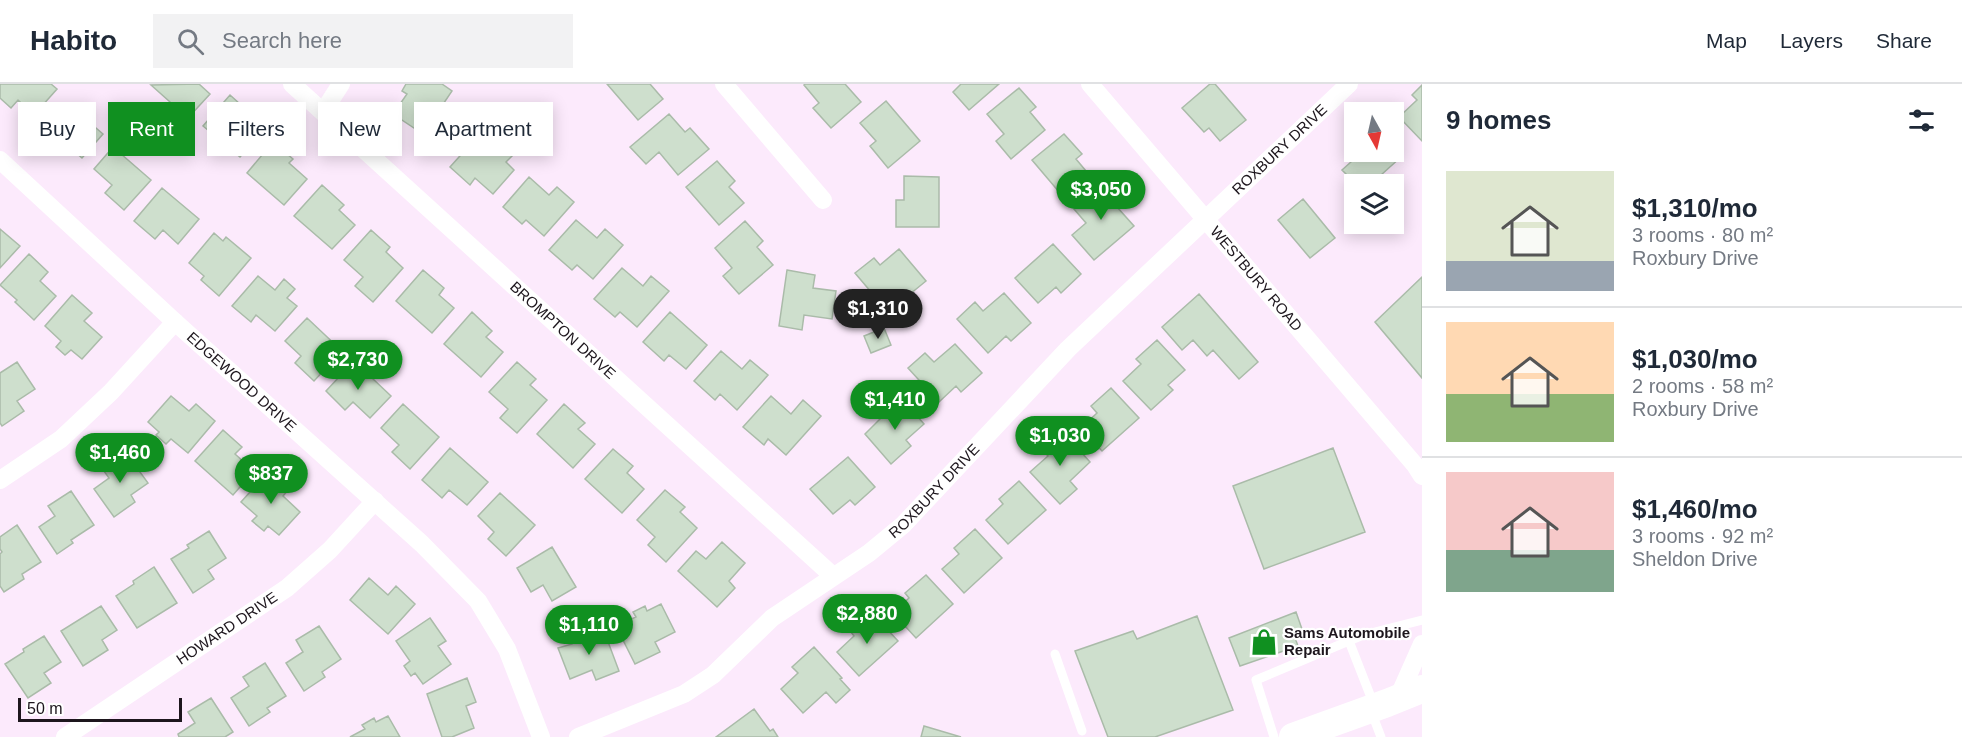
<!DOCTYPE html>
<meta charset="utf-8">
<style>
body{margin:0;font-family:Helvetica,sans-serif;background:#f2f2f3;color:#1f2937;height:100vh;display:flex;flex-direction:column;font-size:22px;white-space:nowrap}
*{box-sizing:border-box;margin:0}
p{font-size:20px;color:#747a83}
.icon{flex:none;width:33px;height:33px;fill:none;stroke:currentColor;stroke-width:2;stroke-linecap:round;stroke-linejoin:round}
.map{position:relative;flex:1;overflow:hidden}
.details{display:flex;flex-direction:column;background:#fff;width:540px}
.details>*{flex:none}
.banner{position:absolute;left:18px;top:18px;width:570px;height:54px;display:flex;gap:12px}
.needle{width:39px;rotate:172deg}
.fabs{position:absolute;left:1344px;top:18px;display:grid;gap:12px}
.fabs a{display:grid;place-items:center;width:60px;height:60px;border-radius:0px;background:#fff;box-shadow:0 3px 15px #0003;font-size:30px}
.scale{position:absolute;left:18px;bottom:15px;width:164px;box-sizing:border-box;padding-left:6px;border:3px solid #1d161d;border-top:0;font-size:16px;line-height:21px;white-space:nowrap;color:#1d161d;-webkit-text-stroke:4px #fff;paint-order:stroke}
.price{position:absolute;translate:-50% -51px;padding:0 14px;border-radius:21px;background:#109020;color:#fff;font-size:20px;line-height:39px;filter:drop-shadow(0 2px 3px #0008)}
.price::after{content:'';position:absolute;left:50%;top:36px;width:18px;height:14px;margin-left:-9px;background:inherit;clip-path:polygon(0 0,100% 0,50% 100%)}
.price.on{background:#222;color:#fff}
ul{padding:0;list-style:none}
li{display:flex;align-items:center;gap:18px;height:150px;padding:0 24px}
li+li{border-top:2px solid #e0e1e3}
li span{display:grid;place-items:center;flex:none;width:168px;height:120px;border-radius:0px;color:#555}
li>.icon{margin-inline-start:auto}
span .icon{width:72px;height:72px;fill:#fffc;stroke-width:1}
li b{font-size:26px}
h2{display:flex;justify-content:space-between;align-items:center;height:72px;padding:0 24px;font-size:26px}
.tag{padding:0 21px;border-radius:0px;background:#fff;box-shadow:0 3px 15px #0003;font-size:21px;line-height:54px}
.tag.on{background:#109020;color:#fff}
header{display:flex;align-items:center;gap:36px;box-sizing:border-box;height:84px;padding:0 30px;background:#fff;border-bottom:2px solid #e0e1e3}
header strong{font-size:28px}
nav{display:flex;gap:33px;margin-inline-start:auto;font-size:21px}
.search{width:420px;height:54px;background:#f2f2f3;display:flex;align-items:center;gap:15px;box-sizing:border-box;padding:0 21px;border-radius:0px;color:#747a83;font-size:22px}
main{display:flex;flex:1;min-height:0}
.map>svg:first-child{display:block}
.building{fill:#cedfcd;stroke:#aabba9;stroke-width:1.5}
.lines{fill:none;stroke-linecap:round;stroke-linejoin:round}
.lane{stroke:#fff;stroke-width:9}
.street{stroke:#fff;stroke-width:18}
.primary{stroke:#fff;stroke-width:28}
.labels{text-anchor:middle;stroke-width:4.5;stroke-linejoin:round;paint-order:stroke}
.street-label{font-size:15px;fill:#1d161d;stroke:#fff}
.poi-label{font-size:15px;font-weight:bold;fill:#1d161d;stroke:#fff;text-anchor:start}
</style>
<header>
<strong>Habito</strong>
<div class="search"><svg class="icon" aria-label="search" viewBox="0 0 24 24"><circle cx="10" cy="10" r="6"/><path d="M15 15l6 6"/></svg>Search here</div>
<nav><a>Map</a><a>Layers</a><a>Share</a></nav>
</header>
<main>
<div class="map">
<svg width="1422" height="653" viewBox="0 0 1422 653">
<rect width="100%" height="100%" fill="#fceafc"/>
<path class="building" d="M0,0h51l6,5 -23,26 -16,-15 -7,8 -11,-10z
M199,0l11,10 -22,24 -37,-33z
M406,0h36l10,7 -29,43 -30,-20 14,-20 -5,-3z
M607,0h43l13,15 -25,21z
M805,0h40l16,18 -30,26 -18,-20 6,-5 -15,-18z
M961,0h38l-30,26 -16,-18z
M1210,0h5l31,36 -26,21 -11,-13 -5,4 -22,-24z
M1422,1v56l-23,-24 18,-17 -5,-5z
M1019,4l17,19 -6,5 15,18 -34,29 -15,-18 8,-7 -17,-20z
M230,11l20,18 -6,6 17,14 -21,24 -37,-31z
M886,17l34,40 -32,27 -18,-22 6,-5 -16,-18z
M67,19l36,31 -21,24 -16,-14 -7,7 -19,-17z
M669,30l16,18 5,-4 19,21 -31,26 -19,-23 -13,12 -16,-17z
M1064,50l18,20 -6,5 15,18 -26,22 -33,-39z
M477,53l17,15 7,-8 12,11 -7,7 8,8 -21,24 -18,-16 -5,7 -20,-18z
M273,58l20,17 -4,4 18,16 -23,26 -37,-32z
M113,63l38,33 -27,30 -19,-17 7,-8 -18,-16z
M1394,65l7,8 -30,27h-15l-14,-14 19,-17 -2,-1h35z
M717,77l18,20 -6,6 15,16 -25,22 -33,-38z
M904,92l35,1v50h-43v-27h8z
M529,93l20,18 8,-8 17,15 -30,34 -18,-16 -4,4 -19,-17z
M1106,97l18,21 -7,5 17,19 -40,34 -22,-25 14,-12 -12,-14z
M322,101l22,20 -5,5 16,15 -23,24 -38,-33z
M162,104l37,31 -21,25 -15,-14 -8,9 -21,-18z
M1303,115l32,39 -25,20 -32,-38z
M576,136l21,18 8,-9 18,16 -30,34 -16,-14 -5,5 -23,-20z
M745,137l18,20 -6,6 16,18 -34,29 -16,-18 9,-8 -17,-20z
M0,145l20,17 -20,22z
M371,146l19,17 -4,5 17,16 -30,34 -18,-16 8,-9 -19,-17z
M214,149l9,8 3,-4 25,21 -32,38 -18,-16 3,-4 -15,-13z
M1053,160l28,30 -20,19 -5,-6 -18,16 -23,-25z
M899,165l27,32 -38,31 -33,-39 19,-15 6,7z
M29,170l19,18 -8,9 16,15 -22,24 -19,-18 2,-2 -17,-15z
M622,184l21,18 8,-10 18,15 -32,36 -17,-15 -5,5 -21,-18z
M423,186l21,18 -5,7 15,13 -22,25 -36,-32z
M787,186l28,5 -2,13 23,3 -4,28 -28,-4 -2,15 -23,-4z
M258,192l17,14 9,-11 11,10 -8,9 10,8 -22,25 -19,-16 -5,7 -19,-16z
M1422,193v101l-47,-56z
M1004,209l27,30 -20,18 -5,-5 -18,17 -31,-34 18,-17 8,9z
M1199,210l59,68 -19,17 -26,-29 -6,6 -14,-16 -11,10 -20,-23z
M72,211l20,18 -8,8 18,16 -20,22 -11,-9 -6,5 -9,-8 5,-6 -16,-15z
M472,228l20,19 -6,6 17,15 -22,25 -37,-33z
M670,228l37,33 -21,24 -17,-14 -5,6 -21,-19z
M307,234l35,33 -28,30 -19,-18 6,-7 -16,-15z
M884,244l7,17 -20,8 -7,-17z
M1157,256l28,30 -17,15 5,5 -22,20 -28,-29 18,-17 -5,-5z
M955,260l27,29 -21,19 -5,-6 -17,16 -31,-34 17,-15 9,9z
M721,267l21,18 8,-9 18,15 -31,35 -17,-16 -5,6 -21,-19z
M354,277l37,35 -21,22 -17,-16 -8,8 -19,-19z
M17,278l18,27 -18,12 7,10 -22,15 -2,-3v-50z
M517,278l19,17 -6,6 17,15 -30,33 -17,-15 8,-9 -19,-17z
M1111,304l28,30 -37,33 -21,-23 16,-15 -6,-7z
M171,312l18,15 7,-7 19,17 -27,32 -17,-14 -5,5 -10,-9 3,-3 -11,-10z
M771,312l20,18 12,-14 18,16 -35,39 -18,-16 -4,6 -21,-18z
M901,314l23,26 -18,16 5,6 -20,18 -26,-30z
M403,320l36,33 -29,32 -18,-17 7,-7 -18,-17z
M564,320l21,19 -7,6 17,15 -22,24 -36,-34z
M223,346l19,17 -7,7 19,17 -21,24 -38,-34z
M1062,347l28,31 -20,19 7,8 -17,15 -30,-32 18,-16 -6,-7z
M450,364l38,34 -21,23 -18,-15 -7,8 -20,-18z
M1333,364l32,84 -101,37 -31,-83z
M613,365l20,17 -6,7 17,16 -22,24 -37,-34z
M124,366l24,33 -17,12 4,7 -21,15 -20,-28 15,-11 -8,-11z
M848,373l27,30 -20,18 -5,-5 -17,14 -23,-25z
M269,387l20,18 -6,7 17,16 -21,23 -11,-9 -4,5 -12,-10 5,-5 -16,-14z
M1019,397l27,29 -38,34 -22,-24 17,-16 -4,-5z
M665,406l20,17 -5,5 17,16 -31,34 -18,-17 7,-8 -18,-17z
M71,407l23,34 -23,15 2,3 -16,11 -18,-27 16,-11 -7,-10z
M500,409l35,32 -29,31 -18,-17 6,-7 -16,-16z
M17,441l24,37 -19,12 2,5 -20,13 -4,-6v-32l2,-2 -2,-3v-12z
M975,445l27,29 -38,35 -22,-24 17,-15 -5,-6z
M209,447l17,27 -18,12 6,9 -21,14 -22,-34 18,-11 -2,-3z
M722,458l23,21 -16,18 6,7 -18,19 -39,-36 18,-20 10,8z
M552,463l24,40 -24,14 -9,-16 -12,7 -14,-24z
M154,483l23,36 -40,25 -21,-32 18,-12 -1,-3z
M926,491l27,29 -37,34 -23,-25 16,-15 -4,-5z
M369,494l19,17 8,-9 19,18 -27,30 -38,-34z
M661,520l14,28 -20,10 5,10 -25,12 -19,-38 20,-9 -3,-5 12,-6 2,5z
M101,522l16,24 -15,10 6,10 -25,16 -22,-35z
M1296,528l7,20 -9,3 4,11 -58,20 -11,-28z
M872,529l26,28 -39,35 -22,-24 17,-16 -3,-4z
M1197,532l36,94 -78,27h-47l-33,-86 58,-20 4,8z
M430,534l16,23 -8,5 13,18 -28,20 -8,-11 -4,3 -7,-10 6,-5 -14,-20z
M319,542l22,33 -19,13 3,5 -21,14 -18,-28 17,-11 -7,-12z
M604,547l15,40 -23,9 -4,-10 -22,9 -12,-31 14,-4 -2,-6 11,-4 2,5z
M44,552l17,26 -17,11 7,10 -23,15 -23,-34 19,-12 -1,-3z
M814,563l28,31 -2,1 10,11 -14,13 -10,-11 -23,21 -22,-24 17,-16 -6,-6z
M265,579l21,33 -19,12 3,4 -21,14 -18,-28 18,-12 -6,-9z
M467,594l9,24 -10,4 8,22 -22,9h-10l-15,-43z
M211,614l22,34 -8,5h-46l-1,-3 17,-11 -7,-11z
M754,625l16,22 3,-2 5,8h-62z
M388,632l12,21h-50l15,-8 -3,-4 12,-7 2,4z
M924,642l37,11h-40z"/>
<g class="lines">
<path class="lane" d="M1349,557l25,64
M1055,570l27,77
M1371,627l10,26
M1274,653l-18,-57 107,-45 59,-15"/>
<g class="street">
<path id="s1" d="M292,0l541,492"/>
<path d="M724,0l99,116"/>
<path id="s2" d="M1090,0l325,381 7,11"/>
<path d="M323,28l18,-28"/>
<path id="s3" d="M0,76l175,162 247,222 56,57 29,48 34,88"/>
<path d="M0,396l61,-41 50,-47 64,-70"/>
<path d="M1398,614l24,-54"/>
<path id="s4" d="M65,653l222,-149 43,-38 45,-49"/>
<path id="s5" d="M578,653l106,-43 29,-19 59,-57 97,-65 34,-28 165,-176 281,-265"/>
</g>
<path class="primary" d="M1293,653l94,-34 35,-14"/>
</g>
<defs>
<symbol id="shop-bare" viewBox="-9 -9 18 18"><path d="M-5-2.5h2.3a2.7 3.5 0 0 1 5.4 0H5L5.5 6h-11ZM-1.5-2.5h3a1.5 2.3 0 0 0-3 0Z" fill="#109020" stroke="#fff" stroke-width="2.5" paint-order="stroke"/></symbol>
</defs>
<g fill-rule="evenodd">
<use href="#shop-bare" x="1245" y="539" width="38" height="38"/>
</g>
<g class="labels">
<g class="street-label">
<text dy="5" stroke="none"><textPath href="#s5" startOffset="924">ROXBURY DRIVE</textPath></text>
<text dy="5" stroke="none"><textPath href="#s2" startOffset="256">WESTBURY ROAD</textPath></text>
<text dy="5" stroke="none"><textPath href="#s1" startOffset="366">BROMPTON DRIVE</textPath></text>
<text dy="5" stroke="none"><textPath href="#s3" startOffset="328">EDGEWOOD DRIVE</textPath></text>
<text dy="5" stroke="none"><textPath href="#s5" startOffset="438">ROXBURY DRIVE</textPath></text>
<text dy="5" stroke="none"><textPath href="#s4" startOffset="195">HOWARD DRIVE</textPath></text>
</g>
<g class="poi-label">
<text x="1284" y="554">Sams Automobile<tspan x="1284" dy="17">Repair</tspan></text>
</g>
</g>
</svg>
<div class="fabs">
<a><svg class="needle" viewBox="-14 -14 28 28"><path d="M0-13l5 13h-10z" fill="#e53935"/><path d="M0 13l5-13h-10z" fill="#747a83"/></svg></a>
<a><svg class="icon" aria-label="layers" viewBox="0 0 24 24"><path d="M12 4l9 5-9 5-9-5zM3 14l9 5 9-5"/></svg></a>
</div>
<div class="scale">50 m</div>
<b class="price" style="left:1101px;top:137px">$3,050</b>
<b class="price on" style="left:878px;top:256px">$1,310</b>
<b class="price" style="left:358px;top:307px">$2,730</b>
<b class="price" style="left:895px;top:347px">$1,410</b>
<b class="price" style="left:1060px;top:383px">$1,030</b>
<b class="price" style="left:120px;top:400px">$1,460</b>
<b class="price" style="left:271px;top:421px">$837</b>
<b class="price" style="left:867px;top:561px">$2,880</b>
<b class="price" style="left:589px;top:572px">$1,110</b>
<div class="banner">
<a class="tag">Buy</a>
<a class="tag on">Rent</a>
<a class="tag">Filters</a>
<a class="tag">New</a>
<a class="tag">Apartment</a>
</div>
</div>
<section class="details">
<h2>9 homes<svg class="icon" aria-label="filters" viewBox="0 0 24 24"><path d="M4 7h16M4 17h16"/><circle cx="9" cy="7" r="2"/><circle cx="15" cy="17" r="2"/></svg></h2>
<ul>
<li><span style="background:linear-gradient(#dfe7d0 75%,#9aa5b1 0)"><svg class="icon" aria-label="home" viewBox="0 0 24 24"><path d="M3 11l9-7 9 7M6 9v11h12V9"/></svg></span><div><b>$1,310/mo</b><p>3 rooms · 80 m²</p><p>Roxbury Drive</p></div></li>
<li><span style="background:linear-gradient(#ffd9b3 60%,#8fb573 0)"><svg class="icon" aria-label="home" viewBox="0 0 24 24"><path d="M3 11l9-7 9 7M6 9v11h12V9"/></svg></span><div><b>$1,030/mo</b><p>2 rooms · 58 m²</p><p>Roxbury Drive</p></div></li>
<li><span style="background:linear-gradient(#f6c9c9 65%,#7fa58c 0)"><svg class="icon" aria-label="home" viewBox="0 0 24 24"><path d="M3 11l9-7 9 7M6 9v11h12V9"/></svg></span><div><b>$1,460/mo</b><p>3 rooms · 92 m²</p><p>Sheldon Drive</p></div></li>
</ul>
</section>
</main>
